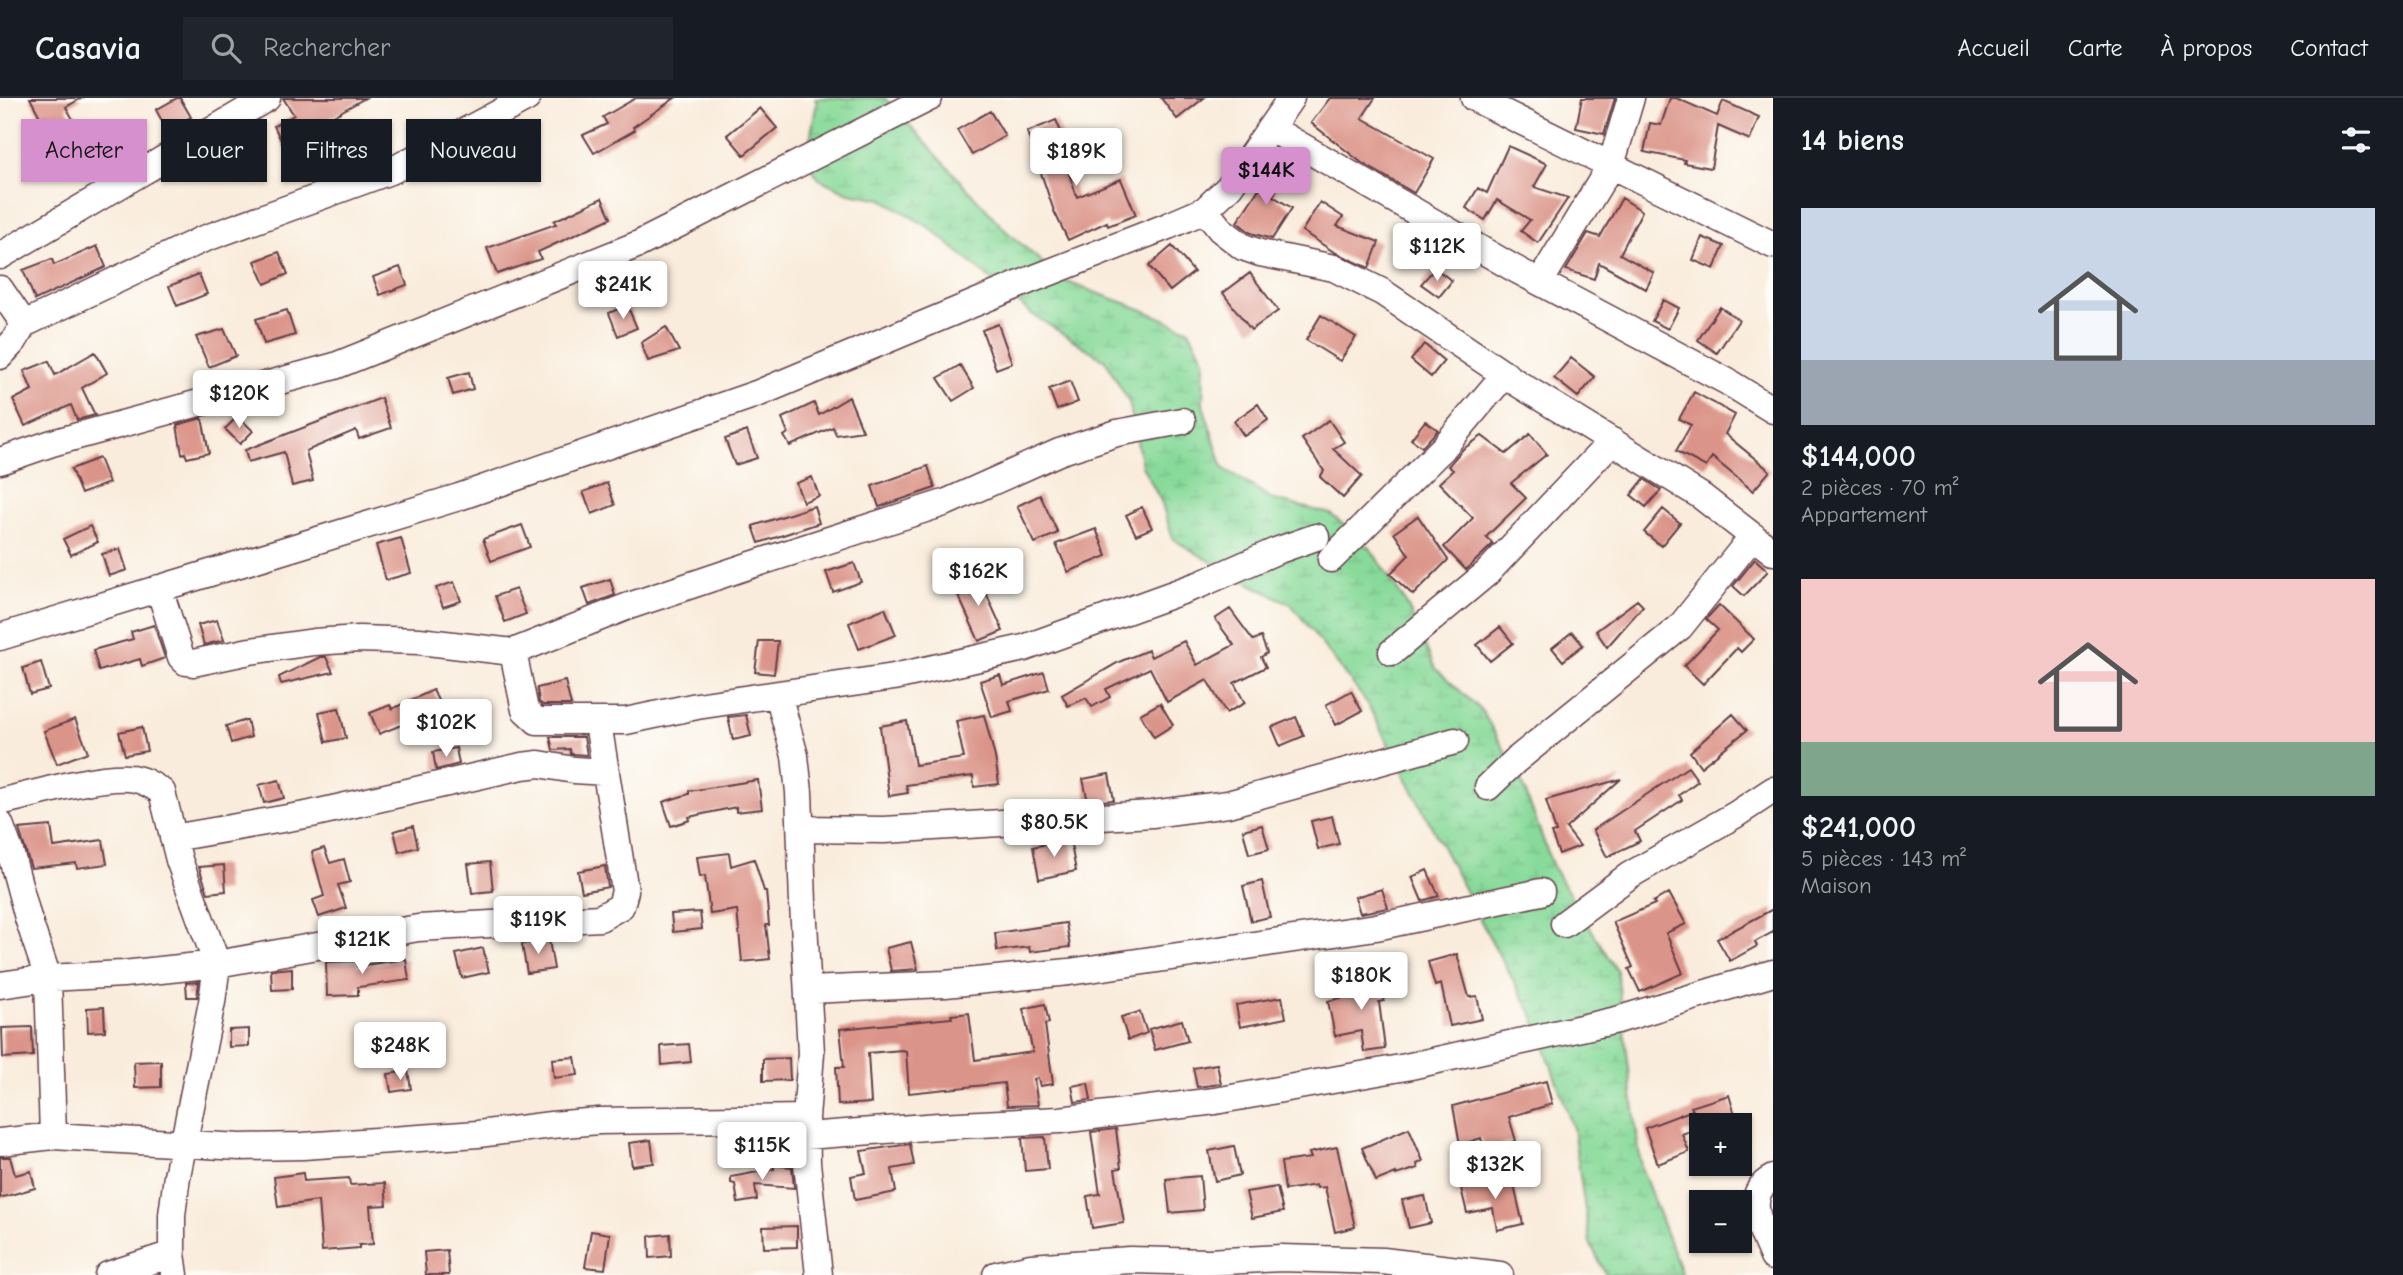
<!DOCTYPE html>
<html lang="fr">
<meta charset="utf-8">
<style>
body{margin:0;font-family:"Comic Neue",sans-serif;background:#20242c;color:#f1f3f6;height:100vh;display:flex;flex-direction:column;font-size:26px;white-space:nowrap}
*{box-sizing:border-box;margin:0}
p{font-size:23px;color:#9ea1a6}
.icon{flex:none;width:38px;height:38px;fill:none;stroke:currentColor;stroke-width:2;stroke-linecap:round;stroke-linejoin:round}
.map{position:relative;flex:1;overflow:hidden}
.drawer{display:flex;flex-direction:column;background:#171b24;width:630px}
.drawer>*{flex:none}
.banner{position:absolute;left:21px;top:21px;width:665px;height:63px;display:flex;gap:14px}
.tools{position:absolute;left:1689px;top:1015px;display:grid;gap:14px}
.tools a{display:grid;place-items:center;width:63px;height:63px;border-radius:0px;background:#171b24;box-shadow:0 2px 5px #0004;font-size:35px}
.price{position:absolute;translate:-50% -60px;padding:0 16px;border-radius:7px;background:#fff;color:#222;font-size:23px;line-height:46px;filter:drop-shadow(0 2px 4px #0008)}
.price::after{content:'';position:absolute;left:50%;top:42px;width:21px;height:16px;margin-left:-10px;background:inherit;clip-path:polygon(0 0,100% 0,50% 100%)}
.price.active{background:#d690ce;color:#111}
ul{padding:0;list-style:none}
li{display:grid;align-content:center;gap:14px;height:371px;padding:0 28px}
li span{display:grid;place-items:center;height:217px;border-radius:0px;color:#555}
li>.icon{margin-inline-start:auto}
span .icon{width:126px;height:126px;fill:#fffc;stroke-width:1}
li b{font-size:30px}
h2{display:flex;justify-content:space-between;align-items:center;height:84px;padding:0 28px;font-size:30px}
.chip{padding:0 24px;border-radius:0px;background:#171b24;box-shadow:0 2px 5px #0004;font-size:24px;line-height:63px}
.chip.active{background:#d690ce;color:#111}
header{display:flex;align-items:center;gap:42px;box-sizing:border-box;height:98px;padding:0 35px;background:#171b24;border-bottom:2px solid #363941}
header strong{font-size:33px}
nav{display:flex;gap:38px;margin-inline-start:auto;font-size:24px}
.search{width:490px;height:63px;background:#20242c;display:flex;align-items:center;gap:18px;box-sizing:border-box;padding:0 24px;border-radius:0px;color:#9ea1a6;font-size:26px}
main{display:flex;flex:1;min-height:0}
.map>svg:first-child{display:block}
.wetland{fill:url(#wetland-marsh);stroke:#697c62;stroke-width:2}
.building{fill:#db9489}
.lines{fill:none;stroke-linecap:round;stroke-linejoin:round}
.minor-casing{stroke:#643e46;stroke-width:29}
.minor{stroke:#fff;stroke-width:26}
</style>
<header>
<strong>Casavia</strong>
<div class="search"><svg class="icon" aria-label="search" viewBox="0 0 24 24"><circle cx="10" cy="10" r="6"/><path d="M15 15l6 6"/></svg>Rechercher</div>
<nav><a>Accueil</a><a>Carte</a><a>À propos</a><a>Contact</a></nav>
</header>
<main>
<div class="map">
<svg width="1773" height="1177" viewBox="0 0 1773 1177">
<defs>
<pattern id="wetland-marsh" width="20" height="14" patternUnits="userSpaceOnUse" patternTransform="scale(1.75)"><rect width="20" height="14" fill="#88da9a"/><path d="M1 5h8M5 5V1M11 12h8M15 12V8" fill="none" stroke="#77bb85"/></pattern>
</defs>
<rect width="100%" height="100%" fill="#fdfcf7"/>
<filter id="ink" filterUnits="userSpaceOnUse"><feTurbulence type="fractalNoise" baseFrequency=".0143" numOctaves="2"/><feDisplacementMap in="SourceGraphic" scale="14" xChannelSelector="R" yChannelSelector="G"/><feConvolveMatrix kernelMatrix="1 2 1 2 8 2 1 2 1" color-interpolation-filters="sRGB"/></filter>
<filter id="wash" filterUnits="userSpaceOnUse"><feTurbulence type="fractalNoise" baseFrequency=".00686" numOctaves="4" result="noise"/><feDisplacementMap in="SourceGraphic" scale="28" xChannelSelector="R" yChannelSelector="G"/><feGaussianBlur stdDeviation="1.57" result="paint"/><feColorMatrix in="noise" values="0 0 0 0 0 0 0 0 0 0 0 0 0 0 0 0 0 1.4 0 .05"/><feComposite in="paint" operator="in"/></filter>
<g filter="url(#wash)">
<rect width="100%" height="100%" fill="#f9ecdc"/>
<path class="wetland" d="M815,0h70l121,133 58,50 77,28 48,21 15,29 -1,46 20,63 51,32 57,14 39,34 37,57 28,63 47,43 37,64 35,94 63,102 24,196 41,108h-76l-16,-32 -17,-115 -39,-111 -41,-73 -126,-241 -76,-99 -51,-25 -67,-40 -12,-38 -19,-35 -13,-64 -24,-42 -72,-45 -103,-87 -48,-29 -33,-6 -30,-14 -13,-19 11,-58z"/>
<g id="blocks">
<path class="building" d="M30,0h52l-16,9 28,49 -21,11 -28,-50 -4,2z
M177,0h3l11,19 -24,13 -11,-20z
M283,0h82l-35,20 2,3 -29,18 14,32 -18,7 -25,-52 20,-11z
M636,0h39l-42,29 2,3 -41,23 -11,-18 24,-11 -4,-7z
M1161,0h43l-27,21z
M1330,0h45l-13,20 72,41 -20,34 -52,-30 -51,-40z
M1582,0h33l-11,36 -28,-6z
M1670,0h6l41,18 6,-15 36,16 -9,23 -32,-14 -7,42 -27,-5 1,-3 -41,-8 6,-29 11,2z
M760,10l17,20 -33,27 -17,-20z
M990,13l15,25 -33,19 -15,-25z
M1056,22l10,24 -6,3 17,50 44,-18 15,36 -28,11 -1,-4 -39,18 -14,-29 -27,-79z
M219,47l14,20 -16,11 -15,-21z
M1508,48l39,18 -13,23 34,11 -30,45 -17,-12 9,-11 -33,-20 -12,20 -19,-12 12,-20 9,5z
M1278,62l8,4 -13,32 19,12 -20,31 -21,-6 -14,-11z
M602,100l9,20 -73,34 3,7 -44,15 -10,-26 69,-24 -2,-3z
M1622,100l20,13 -22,43 34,19 -8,16 -47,-26 -5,16 -28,-9 22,-37 12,4z
M1320,104l23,15 -6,9 42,16 -10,26 -35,-16 -32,-21z
M1702,139l22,9 -10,23 -21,-9z
M97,148l9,21 -71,33 -12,-30 29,-11 2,6z
M1172,148l22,26 -24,19 -21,-25z
M279,154l9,22 -23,10 -10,-23z
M400,169l7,18 -27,10 -7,-18z
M1435,170l17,13 -13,16 -18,-13z
M1250,175l28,38 -27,19 -28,-37z
M199,176l8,20 -30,12 -8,-20z
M1663,202l16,8 -11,21 -16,-8z
M627,207l10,23 -19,8 -9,-23z
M1720,209l19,13 -22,33 -19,-13z
M287,212l8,25 -31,9 -8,-25z
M1321,217l35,22 -16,24 -34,-21z
M998,226l14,39 -16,6 -14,-39z
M666,229l13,24 -31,10 -7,-18z
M224,231l12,27 -27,11 -13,-30z
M1424,246l20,17 -13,16 -20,-17z
M95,254l12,21 -25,15 13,27 -18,5 -6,-15 -46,21 -12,-26 19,-10 -8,-19 25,-10 6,14z
M1571,260l24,19 -17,20 -24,-19z
M960,267l14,23 -21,13 -15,-23z
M469,274l4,17 -20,6 -5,-17z
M1070,283l8,21 -21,8 -8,-21z
M1694,294l41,23 -10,19 45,37 -17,20 -41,-34 -6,10 -30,-16 15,-26 -12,-6z
M849,299l14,34 -27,4 -3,-8 -43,19 -6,-10 4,-3 -6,-15 32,-15 5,12z
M381,300l10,30 -32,11 -3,-9 -50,21 7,30 -21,5 -8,-34 -36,10 -3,-12z
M1258,306l10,16 -24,16 -10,-15z
M238,318l15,15 -13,13 -15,-15z
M202,320l7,35 -22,5 -2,-5 -3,1 -5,-29z
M1329,322l15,22 -11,7 29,27 -19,22 -23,-21 4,-6 -22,-32z
M1425,323l13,9 -16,17 -11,-8z
M747,333l10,27 -22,7 -10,-26z
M1530,336l17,20 -36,29 15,15 -40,39 7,7 -27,26 -22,-23 29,-29 -34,-35 14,-13 -5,-4 15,-17 19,-13 24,18z
M99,360l10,25 -28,11 -10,-25z
M928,368l7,22 -56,19 -7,-21z
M812,379l7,19 -16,6 -7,-19z
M1644,381l17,11 -15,17 -15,-12z
M607,385l8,22 -23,9 -9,-22z
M1040,397l18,38 -23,10 -18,-37z
M814,408l5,17 -60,20 -6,-17z
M1142,409l10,21 -16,7 -10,-20z
M1663,411l17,14 -19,23 -17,-14z
M1418,418l30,44 -35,35 -23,-21 19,-19 -15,-22z
M522,427l8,22 -39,14 -8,-22z
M90,428l8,16 -27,13 -8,-16z
M1096,431l11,27 -39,16 -12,-28z
M401,440l10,35 -25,7 -10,-35z
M120,451l7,21 -18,6 -7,-22z
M1755,461l13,12 -24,25 -11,-10z
M854,465l7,19 -28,10 -7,-20z
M972,476l9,21 5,-2 17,38 -24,10 -27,-59z
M610,481l5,16 -26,10 -6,-17z
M454,484l7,19 -18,6 -7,-19z
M516,491l10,25 -21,8 -10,-26z
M1637,502l6,6 -36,41 -11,-16z
M1719,507l35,34 -13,13 -4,-4 -34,36 -19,-18 34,-36 -12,-11z
M885,510l11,27 -37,14 -10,-26z
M1230,511l23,31 8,-3 6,16 -6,4 5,10 -32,16 11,20 -19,10 -19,-33 -40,22 -17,-34 -44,21 4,8 -18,10 -6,-9 -18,8 -6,-11 57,-33 29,-12 3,7 33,-16 13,24 37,-20 -19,-26z
M217,522l7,20 -20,5 -6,-20z
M154,527l11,33 -23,8 -2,-7 -41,12 -6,-21 40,-11 -2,-7z
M1500,529l13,16 -23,18 -13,-16z
M1572,534l11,13 -20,16 -11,-13z
M759,543h19l-4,33 -19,-2z
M320,559h6l7,15 -52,12 -2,-7z
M41,564l8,27 -19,5 -7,-26z
M1044,574l5,17 -40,12 3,10 -20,6 -12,-36 20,-6 3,10z
M565,583l6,24h-28l-4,-3 -2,-14z
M433,592l9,19 -63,25 -9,-21 20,-8 2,4z
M1351,593l11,20 -26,14 -10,-20z
M1160,605l13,22 -19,12 -14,-23z
M339,610l7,30 -20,4 -7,-30z
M1733,616l14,16 -46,37 -11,-15z
M746,617l5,21 -18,4 -5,-23z
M984,617l11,42 4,27 -25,3 -1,-11 -67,9 2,8 -19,3 -9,-70 27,-5 8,44 49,-7 -8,-37z
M1296,619l8,19 -24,10 -8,-19z
M75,621l13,33 -31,12 -13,-33z
M247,622l4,17 -20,6 -5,-17z
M142,629l5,24 -22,4 -6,-23z
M550,639h34l3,18 -16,-1 -1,-5 -17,1z
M456,650l3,16 -23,6 -3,-18z
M1688,669l10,14 -19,14 3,5 -47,31 5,10 -33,16 -14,-27z
M1109,676l5,26 -26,2 -5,-23z
M1621,681l-55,49 14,18 -21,8 -8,-21 5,-1 -10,-32z
M279,682l5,18 -20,5 -5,-18z
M758,682l4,29 -26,3v-5l-47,10 1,3 -19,6 -8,-24 26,-8v-3z
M1332,718l7,28 -21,5 -7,-28z
M1262,727l7,24 -20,5 -6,-24z
M51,728l3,21 49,-7 4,24 -30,4 -1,-5 -45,5 -12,-39z
M413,728l5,21 -19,5 -5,-21z
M1070,741l6,32 -37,8 -6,-32z
M324,750l6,15 14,-4 6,23 -12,3 8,23 -27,9 -6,-17 11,-4 -12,-44z
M729,755l2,13 23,-7 10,32h2l3,34h-3l4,34 -28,3 -5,-52 -27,4 -5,-38 -5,1 -3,-20z
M490,764l3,29 -21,2 -4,-29z
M224,767l2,26 -18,2 -9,-26z
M605,768l3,21 -26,5 -4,-21z
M1427,772l12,26 -17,5 -10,-24z
M1262,783l8,36 -19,4 -8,-35z
M1382,791l6,19 -28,5 -5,-16z
M1669,795l17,31 -20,9 17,40 -43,19 -11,-23 4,-2 -20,-45 42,-18 -2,-2z
M1773,811v23l-18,10 2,4 -27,15 -13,-22z
M700,814l2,17 -29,3 -2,-18z
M1066,825l4,24 -40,5 -1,-5 -32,4 -2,-18z
M549,842l5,29 -27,4 -5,-29z
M911,844l7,27 -27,2 -5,-23z
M483,850l6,24 -27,6 -6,-24z
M1457,856l12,43 8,-1 5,23 -32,7 -9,-42 -6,2 -7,-24z
M406,861l3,21 -51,7v8l-31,1 -1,-34 31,-1v5z
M292,870v21l-20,1 -1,-20z
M1377,874l7,29 -5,1 6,47 -21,3 -3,-21 -26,5 -7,-35 26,-6 -3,-18z
M199,884l-2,15h-10l-1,-14z
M1282,899l4,21 -46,9 -4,-22z
M1045,906l4,19 -4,1 8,60 -13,2 -2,-8 -4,1 4,26 -31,1 -3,-23 -95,10 -3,-42 -4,-1 -34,3 3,50 -33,2 -2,-38h8l-4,-38 112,-11 -1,-3 18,-2 6,47 58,-8 -10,-43z
M104,909l1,24 -17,1 -1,-24z
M1140,914l7,21 -19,7 -7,-23z
M1182,922l6,21 -33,9 -6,-21z
M32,929l1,29 -30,2 -1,-30z
M249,931v17l-20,1v-17z
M689,946l2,18 -29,3 -1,-19z
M575,959l3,18 -24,3 -2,-19z
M789,960l1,22 -27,1v-22z
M161,963v26l-26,1 -1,-26z
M1217,966l4,20 -24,3 -4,-19z
M408,973l3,18 -20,3 -3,-18z
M1546,983l6,23 -43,13 7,24 -32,9 -3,-12 -21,7 -7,-39z
M1088,985l3,17 -16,2 -3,-16z
M1729,997l7,23 -26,7h-9v3l-19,6 7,18 -31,12 -13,-36 48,-18 -2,-3z
M1409,1030l14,33 -6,3 1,4 -22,7v-2l-20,8 -14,-33z
M1116,1031l5,39 -6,1 9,54 -32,5 -5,-32 13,-2 -9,-62z
M1045,1039l3,32 -23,2 -3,-33z
M651,1042l3,23 -22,3 -3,-23z
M910,1046l4,21 -22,4 4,23 -41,8 -4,-24 15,-3 -5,-22z
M1234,1048l6,29 -25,6 -6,-30z
M1337,1049l18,80 -20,5 -10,-45 -8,1 -1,-3 -31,5 -4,-28 30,-4 -2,-5z
M0,1059h10l5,18 16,-4 4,17 -35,10z
M774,1067l18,2 2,21 -39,-3 2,15 -19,3 -3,-19 -4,-1v-6l43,-8z
M303,1075l1,8 45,-3 1,7 35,-2 2,22 -17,1 3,38 -14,1v3l-37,3 -4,-50 -40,6 -4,-30z
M1200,1078l3,34 -33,3 -4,-34z
M1512,1079l11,47 -26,6 -4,-22 -26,5 -6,-25z
M1277,1089l6,25 -31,6 -6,-26z
M1425,1098l6,27 -22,5 -7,-28z
M797,1128v21l-33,1 -1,-21z
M591,1133l19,3 -5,35 -20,-2z
M670,1136l1,22 -21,2 -1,-22z
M447,1152l2,25h-23l-2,-23z"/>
</g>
</g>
<g filter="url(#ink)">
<use href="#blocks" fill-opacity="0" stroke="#643e46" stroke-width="2"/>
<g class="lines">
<defs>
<path id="minor" d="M1474,0l299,147
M1270,30l245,141 213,113 45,28
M1205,112l15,19 23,18 17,6 74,15 48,24 135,91 184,113 72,56
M0,158l267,-158
M1540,184l71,-117 20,-67
M0,191l24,35
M0,258l14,-15 10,-17 177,-84 192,-70 134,-72
M0,363l52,-18 283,-77 304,-122 290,-146
M1331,461l112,-111 62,-74
M159,490l22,69 5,5 7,1 57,-12 64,-9 45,-3 60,2 94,11 113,-45 122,-41 199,-64 112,-50 58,-19 65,-12
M0,539l459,-140 300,-104 271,-113 138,-54 37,-16 25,-24 61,-88
M513,554l12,58 12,11h89l71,-15 81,-12 17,62 4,36 4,111 8,150 -5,65 1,45 12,112
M1392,554l95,-79 125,-132
M778,596l116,-17 130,-29 177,-64 75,-33 40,-14
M1488,689l27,-26 165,-134 73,-91
M0,704c35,-8 93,-26 128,-24 13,0 24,7 34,14l17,68 38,104 -5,38 -35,174 -5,39v39l3,21
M0,726l10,27 18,67 20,60 5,158
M801,731l83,1 268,-16 76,-10 227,-63
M173,740l138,-24 211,-48 17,-2 35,6 32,2
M1564,826l66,-49 105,-60 38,-25
M0,887l48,-7 75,-4 94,-10 201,-36 182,-10 21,-12 4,-15 -27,-168
M809,892l136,-6 124,-12 307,-45 165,-35
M806,1038l133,-10 121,-6 155,-19 191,-34 211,-47 156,-47
M0,1044l53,-6 187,11 63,-1 175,-12 73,-9 48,-4 207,-3
M1773,1080c-33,17 -10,53 0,79
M108,1177l64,-21
M996,1177l35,-8 99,-7 78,2 73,-4 102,3 117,14"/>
</defs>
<use href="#minor" class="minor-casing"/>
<use href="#minor" class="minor"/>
</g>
</g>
</svg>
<div class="tools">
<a>+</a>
<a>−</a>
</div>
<b class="price" style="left:1076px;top:90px">$189K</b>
<b class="price active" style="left:1266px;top:109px">$144K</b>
<b class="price" style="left:1437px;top:185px">$112K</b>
<b class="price" style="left:623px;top:223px">$241K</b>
<b class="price" style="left:239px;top:332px">$120K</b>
<b class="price" style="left:978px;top:510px">$162K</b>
<b class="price" style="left:446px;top:661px">$102K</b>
<b class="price" style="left:1054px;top:761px">$80.5K</b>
<b class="price" style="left:538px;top:858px">$119K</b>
<b class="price" style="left:362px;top:878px">$121K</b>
<b class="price" style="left:1361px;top:914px">$180K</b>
<b class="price" style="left:400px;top:984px">$248K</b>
<b class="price" style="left:762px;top:1084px">$115K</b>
<b class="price" style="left:1495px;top:1103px">$132K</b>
<div class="banner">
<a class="chip active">Acheter</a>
<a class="chip">Louer</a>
<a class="chip">Filtres</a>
<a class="chip">Nouveau</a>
</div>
</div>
<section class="drawer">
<h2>14 biens<svg class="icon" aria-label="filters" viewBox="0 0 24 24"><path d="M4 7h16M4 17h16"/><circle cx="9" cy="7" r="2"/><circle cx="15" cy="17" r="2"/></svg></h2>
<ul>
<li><span style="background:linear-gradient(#c9d6e8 70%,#9aa5b1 0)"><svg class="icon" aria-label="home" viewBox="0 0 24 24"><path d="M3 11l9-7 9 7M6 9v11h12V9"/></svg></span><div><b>$144,000</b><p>2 pièces · 70 m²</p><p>Appartement</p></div></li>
<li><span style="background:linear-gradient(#f6c9c9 75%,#7fa58c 0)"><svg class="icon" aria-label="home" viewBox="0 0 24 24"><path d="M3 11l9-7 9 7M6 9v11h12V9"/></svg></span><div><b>$241,000</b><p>5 pièces · 143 m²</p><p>Maison</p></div></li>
</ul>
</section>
</main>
